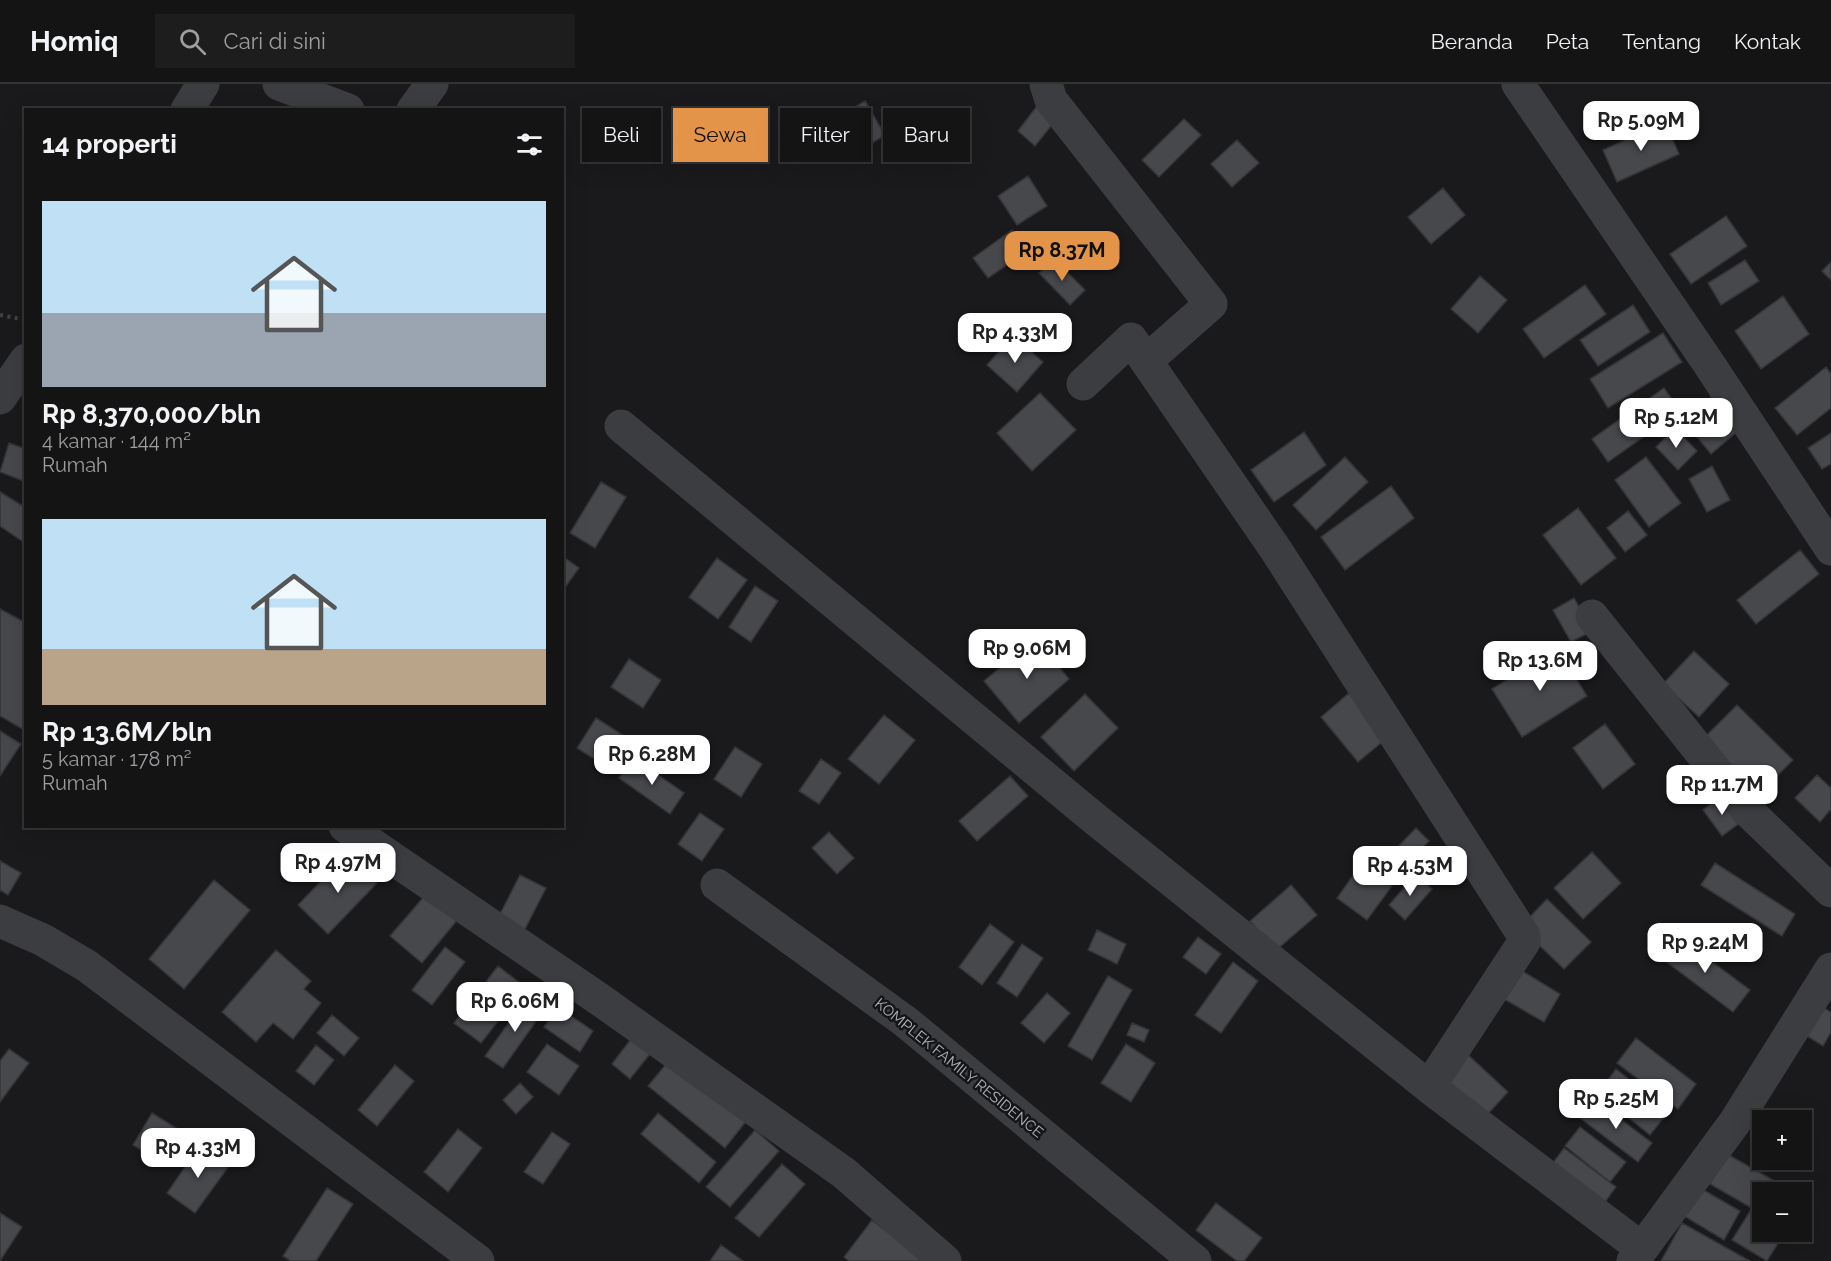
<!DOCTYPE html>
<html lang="id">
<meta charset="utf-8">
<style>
body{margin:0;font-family:Raleway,sans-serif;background:#1d1d1e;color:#f1f3f6;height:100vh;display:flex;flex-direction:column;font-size:22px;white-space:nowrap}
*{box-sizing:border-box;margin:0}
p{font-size:20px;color:#9d9ea0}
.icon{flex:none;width:33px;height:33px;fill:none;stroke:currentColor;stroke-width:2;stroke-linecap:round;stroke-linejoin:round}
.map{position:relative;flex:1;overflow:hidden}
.panel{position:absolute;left:24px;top:24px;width:540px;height:720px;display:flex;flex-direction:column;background:#141415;border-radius:0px;box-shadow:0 6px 24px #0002,0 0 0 2px #333334}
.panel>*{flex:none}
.guide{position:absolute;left:582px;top:24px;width:570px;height:54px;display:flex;gap:12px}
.fabs{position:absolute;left:1752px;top:1026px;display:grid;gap:12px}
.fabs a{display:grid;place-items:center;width:60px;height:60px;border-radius:0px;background:#141415;box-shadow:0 6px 24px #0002,0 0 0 2px #333334;font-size:30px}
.price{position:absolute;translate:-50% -51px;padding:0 14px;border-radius:12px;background:#fff;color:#222;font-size:20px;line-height:39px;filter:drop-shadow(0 2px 3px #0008)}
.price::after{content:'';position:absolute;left:50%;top:36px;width:18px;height:14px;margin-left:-9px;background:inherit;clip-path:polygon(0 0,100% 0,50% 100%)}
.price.current{background:#e49449;color:#111}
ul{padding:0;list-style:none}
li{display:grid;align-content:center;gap:12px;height:318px;padding:0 18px}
li span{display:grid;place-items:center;height:186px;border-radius:0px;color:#555}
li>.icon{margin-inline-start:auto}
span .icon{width:108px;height:108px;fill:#fffc;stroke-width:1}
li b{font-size:26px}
h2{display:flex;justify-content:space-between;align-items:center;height:72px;padding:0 18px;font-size:26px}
.chip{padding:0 21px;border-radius:0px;background:#141415;box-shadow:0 6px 24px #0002,0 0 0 2px #333334;font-size:21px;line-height:54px}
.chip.current{background:#e49449;color:#111}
header{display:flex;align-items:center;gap:36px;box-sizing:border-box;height:84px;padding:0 30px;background:#141415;border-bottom:2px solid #333334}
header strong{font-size:28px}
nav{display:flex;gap:33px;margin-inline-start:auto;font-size:21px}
.search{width:420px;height:54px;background:#1d1d1e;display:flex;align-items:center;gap:15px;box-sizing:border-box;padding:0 21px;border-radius:0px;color:#9d9ea0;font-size:22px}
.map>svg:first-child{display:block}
.building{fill:#47484c;stroke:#343537;stroke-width:1.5}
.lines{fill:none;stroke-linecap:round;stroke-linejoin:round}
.path{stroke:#414447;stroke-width:4;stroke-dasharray:3 4.5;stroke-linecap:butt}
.minor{stroke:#3b3d40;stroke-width:33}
.labels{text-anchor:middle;stroke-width:5;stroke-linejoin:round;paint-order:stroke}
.street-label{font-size:15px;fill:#adb4ba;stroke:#151517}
</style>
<header>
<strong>Homiq</strong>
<div class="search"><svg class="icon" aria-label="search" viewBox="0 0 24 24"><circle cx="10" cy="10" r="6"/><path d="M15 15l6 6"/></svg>Cari di sini</div>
<nav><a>Beranda</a><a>Peta</a><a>Tentang</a><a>Kontak</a></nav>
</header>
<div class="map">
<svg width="1831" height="1177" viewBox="0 0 1831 1177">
<rect width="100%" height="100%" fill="#1a1a1c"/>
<path class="building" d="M865,17l20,34 -43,27 -21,-34z
M1037,22l18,15 -20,25 -17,-15z
M1184,35l17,16 -42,42 -17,-17z
M1665,38l14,32 -62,28 -14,-32z
M1237,56l22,23 -27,24 -21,-23z
M1028,92l19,30 -30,19 -19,-29z
M1443,104l22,27 -34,29 -23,-27z
M1726,132l21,30 -56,38 -21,-30z
M1012,146l15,21 -39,27 -15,-20z
M1054,175l31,31 -15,15 -31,-32z
M1745,176l14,21 -38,24 -13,-22z
M1831,178v18l-9,-9z
M1480,192l27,24 -29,33 -27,-24z
M1585,201l21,29 -62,44 -21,-29z
M1783,212l26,38 -48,35 -26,-38z
M1633,221l17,27 -52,34 -18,-26z
M1663,249l19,29 -74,46 -18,-29z
M1013,251l30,27 -26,30 -30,-27z
M1826,283l5,7v34l-34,27 -22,-27z
M1664,304l16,23 -72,51 -16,-23z
M1040,309l36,37 -44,41 -35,-38z
M1711,313l27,34 -27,23 -28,-34z
M1675,344l22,23 -19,19 -22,-23z
M1304,348l22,33 -52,37 -23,-32z
M1831,349v31l-9,5 -14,-21z
M9,359l17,6v33l-26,-10z
M1345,373l23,25 -52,48 -23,-25z
M1646,373l35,46 -32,24 -34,-47z
M1712,382l18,34 -23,12 -18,-33z
M601,398l25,15 -31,51 -25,-15z
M1391,402l23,32 -69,52 -24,-33z
M0,408l26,16v27l-4,6 -22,-15z
M1578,424l38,50 -35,27 -38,-50z
M1628,427l19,24 -22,17 -18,-24z
M1800,466l19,24 -63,50 -19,-24z
M562,472l17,12 -17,24z
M717,474l30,22 -29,39 -29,-22z
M755,502l23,15 -27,41 -22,-15z
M1574,514l18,33 -21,11 -18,-32z
M0,525l26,14v103l-2,4 -24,-14z
M1035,554l34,41 -50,44 -35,-42z
M1557,564l30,48 -65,41 -30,-48z
M1694,567l35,33 -30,33 -36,-33z
M629,575l32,21 -18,28 -32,-21z
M1349,609l38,45 -29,24 -37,-45z
M1085,610l33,34 -44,43 -33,-34z
M1737,621l56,55 -39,39 -56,-55z
M884,631l31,25 -36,44 -31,-25z
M596,634l33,21 -19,30 -33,-21z
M1605,640l30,40 -32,25 -30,-41z
M0,647l21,13 -21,32z
M735,663l27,17 -21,33 -27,-18z
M633,673l51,36 -14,21 -51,-36z
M821,675l20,14 -22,31 -20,-13z
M1817,691l14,13v21l-11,13 -25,-24z
M1010,692l18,20 -51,45 -18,-20z
M1722,711l19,27 -19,14 -19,-26z
M700,729l24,16 -22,32 -24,-17z
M1416,744l13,13 -30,32 -14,-13z
M829,748l25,26 -17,16 -25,-26z
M1592,768l29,31 -38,36 -29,-31z
M347,770l30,29 -49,51 -30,-29z
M0,777l21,12 -13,22 -8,-5z
M1715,779l80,51 -13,22 -81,-51z
M1361,780l31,22 -25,34 -30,-22z
M1416,790l16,15 -27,31 -16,-15z
M520,791l26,13 -22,43 -26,-13z
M214,796l36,30 -66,79 -35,-30z
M1291,801l26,30 -42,36 -25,-30z
M427,809l31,26 -36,44 -32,-27z
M1547,815l44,43 -27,27 -44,-42z
M990,840l24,18 -32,43 -23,-18z
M1097,846l29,14 -9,20 -29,-14z
M1676,851l74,55 -17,22 -73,-55z
M1198,853l23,17 -15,20 -23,-17z
M1022,860l21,14 -26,39 -20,-14z
M445,863l20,15 -33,43 -20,-15z
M276,866l35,31 -7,8 17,14 -28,36 -20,-16 -17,19 -34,-30z
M1233,878l25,19 -37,52 -26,-18z
M498,882l27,21 -44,56 -27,-20z
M1514,882l46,28 -16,28 -47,-27z
M1108,892l24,14 -40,70 -24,-14z
M1047,909l23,20 -26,30 -23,-20z
M527,913l17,13 -41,58 -18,-12z
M1812,917l19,11v20l-8,14 -27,-17z
M558,923l35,24 -13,21 -36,-25z
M332,931l27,23 -15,18 -27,-23z
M1132,939l17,7 -5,12 -17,-7z
M634,951l19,15 -23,29 -18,-15z
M1636,954l60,46 -18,25 -61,-46z
M547,960l32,22 -20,29 -32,-23z
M1126,960l29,19 -24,39 -30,-19z
M316,961l18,15 -20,25 -18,-14z
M9,965l20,14 -29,39v-41z
M1465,968l43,40 -24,26 -42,-41z
M671,974l76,62 -22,28 -77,-62z
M395,981l19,16 -37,45 -19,-16z
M1616,985l53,42 -19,24 -52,-42z
M520,999l13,14 -17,17 -13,-14z
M1594,1015l58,44 -14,19 -58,-44z
M152,1029l32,20 -19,32 -32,-20z
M658,1029l58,49 -17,21 -58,-49z
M1580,1043l46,35 -16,20 -45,-36z
M458,1045l24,19 -34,44 -24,-20z
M755,1046l24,21 -49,56 -24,-20z
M552,1048l18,12 -27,40 -19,-12z
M200,1061l29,21 -34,47 -28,-20z
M1564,1064l52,39 -11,15 -53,-38z
M1727,1070l67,38h-32v22l-52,-30z
M782,1080l23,20 -46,53 -24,-19z
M327,1104l26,16 -37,57h-25l-8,-5z
M1700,1104l40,23 -16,29 -40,-24z
M1216,1119l46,35 -18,23h-7l-41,-31z
M1752,1124l10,7v17h23l-18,29 -35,-21z
M0,1129l22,14 -22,34z
M872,1136l53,41h-76l-5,-4z
M1682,1139l68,38h-89z
M721,1161l22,16h-33z"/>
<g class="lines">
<path class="path" d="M0,231l26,5"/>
<path class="minor" d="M279,0l69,26
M1046,0l5,16 160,204 -65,57
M1518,0l189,277 124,188
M187,26l16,-26
M413,26l19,-26
M1083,300l48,-45 145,211 248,386v6l-95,145 212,161
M0,314l26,-38
M621,342l474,393 334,268
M1592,532l155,194 84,81
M345,742l254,173 245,174 101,88
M717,801l189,137 289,239
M0,837l43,19 44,26 391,295
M1633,1177l102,-139 96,-153"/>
</g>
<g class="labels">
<g class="street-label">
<text transform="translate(959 984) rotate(39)" y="5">KOMPLEK FAMILY RESIDENCE</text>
</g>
</g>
</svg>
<div class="fabs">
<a>+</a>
<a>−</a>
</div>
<b class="price" style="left:1641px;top:68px">Rp 5.09M</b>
<b class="price current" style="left:1062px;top:198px">Rp 8.37M</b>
<b class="price" style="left:1015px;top:280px">Rp 4.33M</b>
<b class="price" style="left:1676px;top:365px">Rp 5.12M</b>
<b class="price" style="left:1027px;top:596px">Rp 9.06M</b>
<b class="price" style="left:1540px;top:608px">Rp 13.6M</b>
<b class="price" style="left:652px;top:702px">Rp 6.28M</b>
<b class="price" style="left:1722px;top:732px">Rp 11.7M</b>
<b class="price" style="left:338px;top:810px">Rp 4.97M</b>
<b class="price" style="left:1410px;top:813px">Rp 4.53M</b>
<b class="price" style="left:1705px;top:890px">Rp 9.24M</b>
<b class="price" style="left:515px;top:949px">Rp 6.06M</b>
<b class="price" style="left:1616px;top:1046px">Rp 5.25M</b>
<b class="price" style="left:198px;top:1095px">Rp 4.33M</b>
<div class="guide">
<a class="chip">Beli</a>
<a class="chip current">Sewa</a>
<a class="chip">Filter</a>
<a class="chip">Baru</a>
</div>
<section class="panel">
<h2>14 properti<svg class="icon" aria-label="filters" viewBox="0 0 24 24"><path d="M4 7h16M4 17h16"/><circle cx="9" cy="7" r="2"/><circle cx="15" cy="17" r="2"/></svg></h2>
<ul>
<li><span style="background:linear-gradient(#bfe0f5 60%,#9aa5b1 0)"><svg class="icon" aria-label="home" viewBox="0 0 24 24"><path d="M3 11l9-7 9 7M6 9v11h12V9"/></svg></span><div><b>Rp 8,370,000/bln</b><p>4 kamar · 144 m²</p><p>Rumah</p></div></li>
<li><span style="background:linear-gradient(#bfe0f5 70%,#b9a48a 0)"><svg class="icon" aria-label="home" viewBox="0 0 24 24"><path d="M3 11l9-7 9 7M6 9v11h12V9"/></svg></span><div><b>Rp 13.6M/bln</b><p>5 kamar · 178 m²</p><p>Rumah</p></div></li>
</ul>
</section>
</div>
